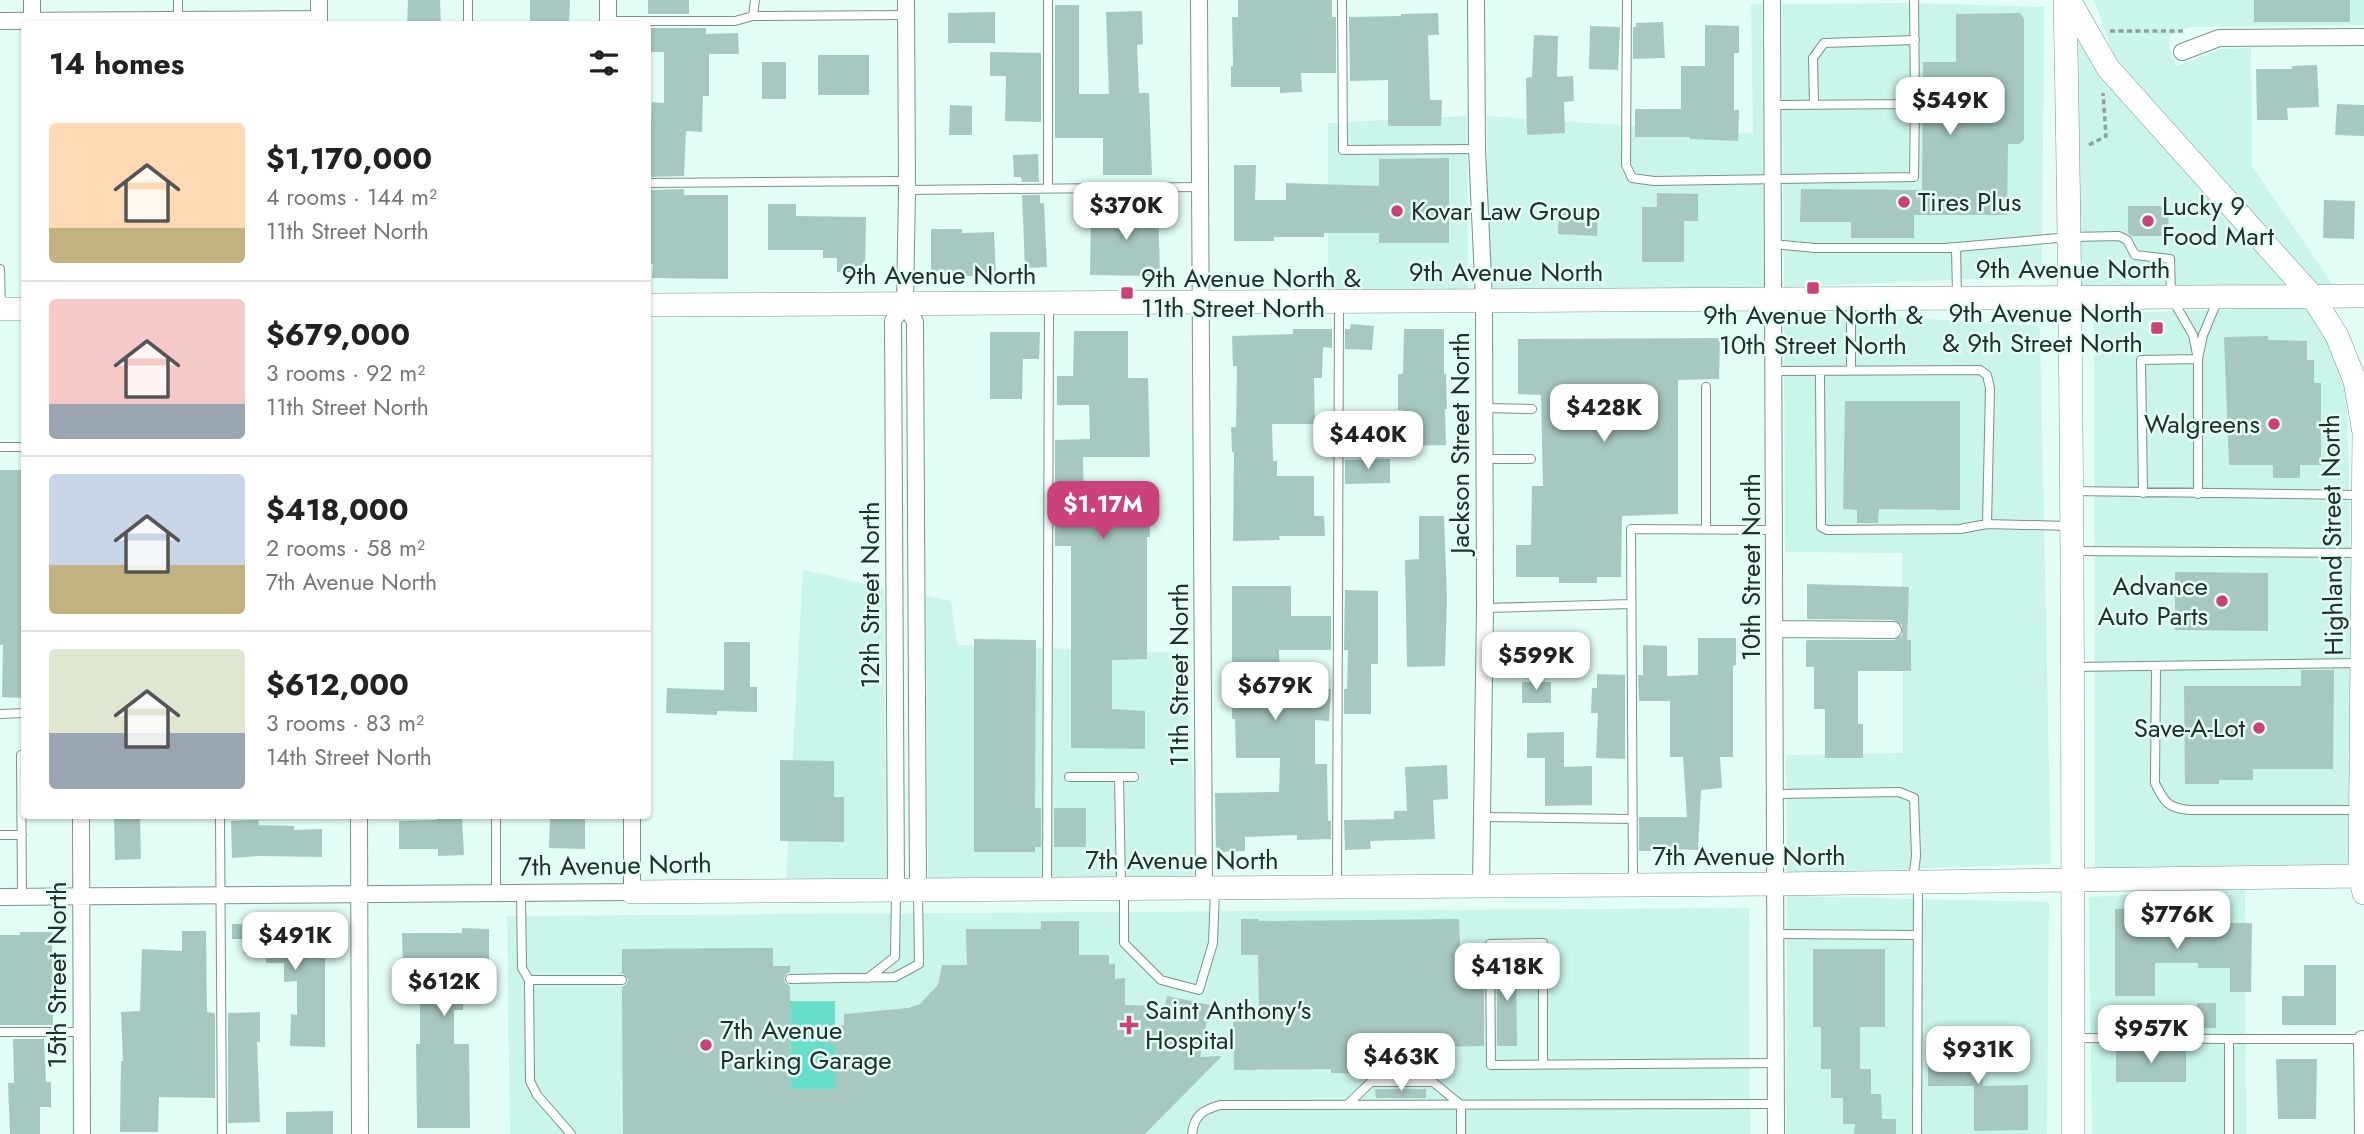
<!DOCTYPE html>
<meta charset="utf-8">
<style>
body{margin:0;font-family:Jost,sans-serif;background:#f2f2f2;color:#222;height:100vh;display:flex;flex-direction:column;font-size:26px;white-space:nowrap}
*{box-sizing:border-box;margin:0}
p{font-size:23px;color:#767676}
.icon{flex:none;width:38px;height:38px;fill:none;stroke:currentColor;stroke-width:2;stroke-linecap:round;stroke-linejoin:round}
.map{position:relative;flex:1;overflow:hidden}
.panel{position:absolute;left:21px;top:21px;width:630px;height:798px;display:flex;flex-direction:column;background:#fff;border-radius:7px;box-shadow:0 2px 5px #0004}
.panel>*{flex:none}
.price{position:absolute;translate:-50% -60px;padding:0 16px;border-radius:14px;background:#fff;color:#222;font-size:23px;line-height:46px;filter:drop-shadow(0 2px 4px #0008)}
.price::after{content:'';position:absolute;left:50%;top:42px;width:21px;height:16px;margin-left:-10px;background:inherit;clip-path:polygon(0 0,100% 0,50% 100%)}
.price.on{background:#cb417a;color:#fff}
ul{padding:0;list-style:none}
li{display:flex;align-items:center;gap:21px;height:175px;padding:0 28px}
li+li{border-top:2px solid #e0e0e0}
li span{display:grid;place-items:center;flex:none;width:196px;height:140px;border-radius:7px;color:#555}
li>.icon{margin-inline-start:auto}
span .icon{width:84px;height:84px;fill:#fffc;stroke-width:1}
li b{font-size:30px}
h2{display:flex;justify-content:space-between;align-items:center;height:84px;padding:0 28px;font-size:30px}
.map>svg:first-child{display:block}
.built{fill:#c9f5ea}
.green{fill:#68dfc8}
.building{fill:#a7c8c0}
.lines{fill:none;stroke-linecap:round;stroke-linejoin:round}
.lane-casing{stroke:#75958d;stroke-width:10}
.street-casing{stroke:#75958d;stroke-width:18}
.secondary-casing{stroke:#75958d;stroke-width:24}
.path{stroke:#8da29d;stroke-width:3.5;stroke-dasharray:5 3.5;stroke-linecap:butt}
.lane{stroke:#fff;stroke-width:8}
.street{stroke:#fff;stroke-width:16}
.secondary{stroke:#fff;stroke-width:23}
.poi-dot{fill:#cb417a;stroke:#e3fef7;stroke-width:2.5}
.labels{text-anchor:middle;stroke-width:5;stroke-linejoin:round;paint-order:stroke}
.poi-label{font-size:26px;fill:#22302c;stroke:#e3fef7;text-anchor:start}
.street-label{font-size:26px;fill:#22302c;stroke:#e3fef7}
</style>
<div class="map">
<svg width="2364" height="1134" viewBox="0 0 2364 1134">
<rect width="100%" height="100%" fill="#e3fef7"/>
<path class="built" d="M2094,0h270v25l-175,2 -19,9 -1,9 7,21 45,-17 30,-1 1,118 81,119h-16l-4,-4 -197,-220z
M1913,3l131,4 -2,269 -258,11 -2,-283z
M1751,4h11l2,284 -276,1 -1,-173 266,18z
M2078,34l210,251 -207,1z
M1467,116l1,173 -140,1v-167z
M2307,307l22,35 18,49 5,220 -2,253 -255,4 -1,-554z
M1784,310l256,16 11,538 -264,9 -1,-118 117,-2v-112l-1,-88 -117,-1z
M803,570l81,18 2,291 -100,1z
M926,596l25,5 6,44 227,8 10,139v84l-266,2z
M2245,889l1,245h-154l-3,-237z
M1787,896l262,6 -2,232h-261z
M1749,908l1,226h-1240l-3,-218z"/>
<path class="green" d="M790,1001h45v24h-15v14h8l1,5h6v45h-44z"/>
<path class="building" d="M408,0h32l1,24h-34z
M530,0h40l-1,24h-39z
M648,0h41v14h-41z
M1238,0h94v17h4v56h-35l1,19 -22,1v-6h-49v-21h2l-1,-49h6z
M2254,0h96v22h-96z
M1055,5h24v89h30l-3,-82 36,-1 1,33 -6,1 2,48h10l3,82h-49v-37h-48z
M995,12v31h-47v-30z
M1438,13l1,22h-11l2,65h12l-1,26h-53v-46l-38,1 -1,-64 52,-1v-2z
M2020,13l4,6v121l-5,4h-11l-1,71h-93v23h-63v-16h-51l1,-33 121,1 1,-128h33v-48z
M1663,22l2,36 -32,1v-32h3v-4z
M1705,25l34,1v27h-5v57h5l-1,31 -48,-2v-2h-55v-28h46v-43h24z
M1590,26l30,1 -2,43 -29,-1z
M648,28h58v6l32,-1 1,21h-30v42h-6l-1,36 -16,-1 -2,45 -36,1v-29h2l2,-46 12,1v-51h-16z
M1534,35l24,1 -1,41 16,-1 1,25 -10,1 1,31 -38,2 -1,-57 6,-1z
M990,52l51,1v69l-36,-1 1,-45h-16z
M818,55h51v40h-51z
M762,62h24v37h-24z
M2317,65l2,42 -32,1 1,12h-31l-1,-51h36v-3z
M2337,104l27,1v31l-29,-1z
M950,105l22,1v29h-23z
M1038,154l1,28h-17l-1,-5h-7l-1,-22z
M1449,158v85h-70v-10h-55v4h-50v4h-40v-76h22l-1,35h31v-17l93,3v-27z
M648,190l36,-1v6h44v84l-76,-1 1,-14h-5z
M1657,193l41,1v27h-14v41h-42v-55h15z
M1022,195h18v8h4l3,64 -22,1z
M2324,200l31,1 -1,38 -31,-1z
M768,204h28v12l70,1 -1,55h-28v-14h-14v-8h-55z
M1158,204l2,72 -70,-1 1,-64 36,1v-7z
M2128,206h40l1,30h-37l-4,-3z
M1559,211l39,3 -1,22 -39,-2z
M931,229h31v4l32,-1 2,44h-65z
M1351,324l23,2 -2,24 -27,-1v-20h5z
M1293,329h39v19l-9,-1 -1,31h-8l1,46h-43l1,37h4v15h37v40h10l1,20h-46l1,4 -47,1 1,-89h-2l-1,-25h5l1,-61h-4l-1,-30 61,-2z
M1404,329h40v45h2l1,35h-2l1,36 -43,1v-36h-5v-36h5z
M1074,331h54v47h20l2,79h-67l1,54h65l1,26h-3v122l-35,1v49l33,2v38l-74,-1v-202h-16v-106l35,-1 -1,-34h-32v-29h16z
M990,332h50l-1,27h-16l-1,40h-32z
M2268,336v4l39,1v19h7v23h7v82h-21v13h-27v-13h-44l-5,-128z
M1720,338l-1,41 -41,1v134l-56,2 -1,61h-24v6h-38v-6h-43v-32h15l1,-59h11l-2,-91 -23,-1v-55z
M1845,401h115v109l-81,-1 -1,14h-21v-13l-14,-1z
M1390,459v24l-45,1v-24z
M0,470h24v50l-2,1 2,177 -22,-1 1,-52h-3z
M1419,516h25l3,83 -2,67 -38,1 -2,-107 14,-1z
M2175,572l93,1v58l-93,-1z
M1807,584l102,3 -2,53h4v31h-53v53h5v34h-38v-49h-11v-42h-8v-25l1,-2h87l8,-5v-10l-9,-5 -86,-1z
M1232,586h59v30h40v34h-52l1,37 51,2 -2,32 -14,-1v44h12l1,57h3v18l-34,1v-5l-52,2v14l-29,1 -1,-59 64,-1 1,-34h-44l-1,-39h-3z
M1345,590l33,1v73h-7v50h-27v-25h3l1,-39h-4z
M1698,638h38v27l-3,1v91h-13l2,31 -21,2 -3,60 -31,-1v2h-28v-34h48l-4,-60h-13v-56h-31l-1,-26h5v-30l24,1v30l31,-1z
M974,639l62,1 -1,168h6v39h-6v5h-61z
M724,642h26v45h7v25l-40,-1v4l-51,-2 1,-25 57,2z
M2301,670h33l-1,99h-80v11h-34v4h-34l-1,-98h117z
M1597,674l28,1v84l-29,-1 2,-45h-7l1,-25h5z
M1522,682h29v21h-29z
M1564,732v35l28,-1v39l-47,1v-48h-18v-25z
M780,760l54,1v36h10v45l-64,-1z
M1447,765l1,34 -15,1 2,39 -65,2 1,8 -26,1 -1,-30 50,-1v-8h13l-2,-44z
M1054,808h32v39h-32z
M114,816h26l1,43 -26,1z
M437,816h25l2,39 -26,1v-7h-39v-28l38,-1z
M550,816h24v2h11v31l-36,-1z
M258,820l1,5 35,1v4l28,-1v28l-62,-1 -28,2 -1,-37z
M2115,909h40v19h43v-2h31v-3h23l-1,69h-21v-24h-32v-5h-43v33h-40z
M1241,919h18v2l200,-2 1,27h11v14h13v86l-55,1 1,22h-4v6l-95,-2v-4l-97,1 -1,-55h26l-1,-60h-17z
M1041,921h38v34h30v9h6v15l10,-1v27l40,1 2,-10 43,9 -10,52 22,-1 -77,78h-522l-1,-147 5,-3 1,-5 -6,-6v-24l151,-1v18h17v6l-4,2 -2,4 1,5 5,3 1,103h44v-45h-7v-5l-8,1v-15h24v-11l64,-6 12,-4 18,-19 4,-20h25l-1,-36h75z
M232,924h24v2l69,-1v122l-35,-1 1,-32 6,1v-34l-13,1v-19h-18v-8l-22,-1v-15h-12z
M462,928l27,1v73h-26v8h-9v34h15l1,84h-53l-1,-84h4v-40h-16l-2,-71h60z
M182,931h24l1,81 8,1v85l-56,-1 -1,35h-38l1,-71h2l-2,-49 19,-1 2,-62 40,2z
M20,932h32l1,93h-53v-90h20z
M1813,949h72v78h-25v42h11v25h10l1,25h14v15h-42l1,-10h-12v-26h-12v-29h-10v-42h-8z
M1497,960h19l1,86h-20z
M2304,965h32v60h-54v-29h22z
M2197,1003h19v25h-19z
M260,1012v30h-3l3,80 -32,1v-110z
M13,1039h31l2,43h5v25h-11v27h-30l-2,-51h6z
M1928,1041h55v45l45,-1v45l-54,1v-45h-46z
M2116,1047h70v35h-70z
M2276,1059h41l-1,60h-38z
M1375,1089h51v9h-50z
M333,1111v23h-47v-22z"/>
<g class="lines">
<defs>
<path id="lane" d="M178,0v20
M1048,0v187
M1342,0l1,150 134,-1
M1627,0l-1,165 6,13 22,3 260,-4 1,-73
M753,16l153,-1
M608,21h127l18,-5 2,-16
M468,24v-24
M1814,104l-1,-46 11,-15 91,-3
M1773,105l142,-1 -1,-104
M648,183l259,-2
M907,190l293,-3
M1773,244l42,4h130l125,-11 49,-1 8,4 8,15 35,4 1,38 22,38 5,24 5,-24 15,-36
M1956,247l1,48
M0,269l1,37
M1851,370v-69
M1774,371l206,-1 7,5 3,13 -3,136
M1820,371l1,156 6,3 133,-1 27,-5 82,2
M1706,387v142
M1484,408l48,1
M0,447h24
M1484,459h47
M2072,491l288,4
M2143,493l-2,-133 57,-1v135
M2075,551l285,2
M1485,608l146,-4
M2156,666l-1,117c9,19 13,25 34,27h168
M2073,667l288,-4
M0,714l24,-1
M21,755l1,142
M1069,777h65
M1119,777l2,109
M1776,794l123,-2 15,6 2,58 -3,24
M220,816l2,318
M496,816v77
M1481,817l152,2
M0,835h22
M1633,883l-2,-354 144,1
M1337,884l2,-579
M1047,888l2,-582
M1124,891v52l37,37 38,10 14,-47 2,-54
M521,894l1,74 7,12
M1777,934l141,1
M868,978l27,-21 1,-64
M790,979l105,-2 24,-13 -1,-72
M0,1032h81
M2075,1038l154,1
M1543,1064v-121l-53,1 1,121 285,-2
M1347,1105l24,-23h62l28,23
M1461,1105v29
M571,1134l-34,-39 -7,-14 -1,-101h93
M1192,1134c2,-19 11,-24 28,-29l556,-1
M1917,1134l1,-249
M2229,1134v-95h133"/>
<path id="street" d="M32,0v21
M319,0v24
M608,0v24
M906,0l1,190 -2,113 10,19 3,567
M1199,0l5,887
M1476,0l1,149 7,151 1,308 -4,278
M1772,0l4,1134
M0,21l319,-2
M2182,52l37,-14 145,-1
M1776,629l117,1
M81,816l1,318
M359,816l1,318
M896,890l-3,-569 12,-18
M0,897l632,-5v-76
M2362,1039l1,95"/>
<path id="secondary" d="M2065,0c8,378 8,756 8,1134
M2069,0l39,68 204,228 25,40 18,45 9,52 -4,443 4,17
M648,305l1716,-9
M0,309h24
M632,892l1145,-8 583,-8"/>
</defs>
<use href="#lane" class="lane-casing"/>
<use href="#street" class="street-casing"/>
<use href="#secondary" class="secondary-casing"/>
<path class="path" d="M2110,31h76
M2089,145l17,-9 -3,-43"/>
<use href="#lane" class="lane"/>
<use href="#street" class="street"/>
<use href="#secondary" class="secondary"/>
</g>
<g class="poi-dot">
<circle cx="1904" cy="202" r="7"/>
<circle cx="1397" cy="211" r="7"/>
<circle cx="2148" cy="221" r="7"/>
<rect x="1806" y="281" width="14" height="14" rx="3.5"/>
<rect x="1120" y="286" width="14" height="14" rx="3.5"/>
<rect x="2150" y="321" width="14" height="14" rx="3.5"/>
<circle cx="2274" cy="424" r="7"/>
<circle cx="2222" cy="601" r="7"/>
<circle cx="2259" cy="728" r="7"/>
<path d="M1125.5 1014.5h7v7h7v7h-7v7h-7v-7h-7v-7h7z"/>
<circle cx="706" cy="1045" r="7"/>
</g>
<g class="labels">
<g class="poi-label">
<text x="1918" y="211">Tires Plus</text>
<text x="2162" y="215">Lucky 9<tspan x="2162" dy="30">Food Mart</tspan></text>
<text x="1411" y="220">Kovar Law Group</text>
<text x="1141" y="287">9th Avenue North &amp;<tspan x="1141" dy="30">11th Street North</tspan></text>
<text x="2143" y="322" text-anchor="end">9th Avenue North<tspan x="2143" dy="30">&amp; 9th Street North</tspan></text>
<text x="1813" y="324" text-anchor="middle">9th Avenue North &amp;<tspan x="1813" dy="30">10th Street North</tspan></text>
<text x="2260" y="433" text-anchor="end">Walgreens</text>
<text x="2208" y="595" text-anchor="end">Advance<tspan x="2208" dy="30">Auto Parts</tspan></text>
<text x="2245" y="737" text-anchor="end">Save-A-Lot</text>
<text x="1145" y="1019">Saint Anthony's<tspan x="1145" dy="30">Hospital</tspan></text>
<text x="720" y="1039">7th Avenue<tspan x="720" dy="30">Parking Garage</tspan></text>
</g>
<g class="street-label">
<text x="2073" y="278">9th Avenue North</text>
<text x="1506" y="281">9th Avenue North</text>
<text x="939" y="284">9th Avenue North</text>
<text transform="translate(1460 443) rotate(-90)" y="9">Jackson Street North</text>
<text transform="translate(2332 535) rotate(-91)" y="9">Highland Street North</text>
<text transform="translate(1751 567) rotate(-90)" y="9">10th Street North</text>
<text transform="translate(870 595) rotate(-90)" y="9">12th Street North</text>
<text transform="translate(1179 675) rotate(-90)" y="9">11th Street North</text>
<text x="1749" y="865">7th Avenue North</text>
<text x="1182" y="869">7th Avenue North</text>
<text transform="translate(615 865) rotate(-1)" y="9">7th Avenue North</text>
<text transform="translate(57 975) rotate(-90)" y="9">15th Street North</text>
</g>
</g>
</svg>
<b class="price" style="left:1950px;top:137px">$549K</b>
<b class="price" style="left:1126px;top:242px">$370K</b>
<b class="price" style="left:1604px;top:444px">$428K</b>
<b class="price" style="left:1368px;top:471px">$440K</b>
<b class="price on" style="left:1103px;top:541px">$1.17M</b>
<b class="price" style="left:1536px;top:692px">$599K</b>
<b class="price" style="left:1275px;top:722px">$679K</b>
<b class="price" style="left:2177px;top:951px">$776K</b>
<b class="price" style="left:295px;top:972px">$491K</b>
<b class="price" style="left:1507px;top:1003px">$418K</b>
<b class="price" style="left:444px;top:1018px">$612K</b>
<b class="price" style="left:2151px;top:1065px">$957K</b>
<b class="price" style="left:1978px;top:1086px">$931K</b>
<b class="price" style="left:1401px;top:1093px">$463K</b>
<section class="panel">
<h2>14 homes<svg class="icon" aria-label="filters" viewBox="0 0 24 24"><path d="M4 7h16M4 17h16"/><circle cx="9" cy="7" r="2"/><circle cx="15" cy="17" r="2"/></svg></h2>
<ul>
<li><span style="background:linear-gradient(#ffd9b3 75%,#c2b280 0)"><svg class="icon" aria-label="home" viewBox="0 0 24 24"><path d="M3 11l9-7 9 7M6 9v11h12V9"/></svg></span><div><b>$1,170,000</b><p>4 rooms · 144 m²</p><p>11th Street North</p></div></li>
<li><span style="background:linear-gradient(#f6c9c9 75%,#9aa5b1 0)"><svg class="icon" aria-label="home" viewBox="0 0 24 24"><path d="M3 11l9-7 9 7M6 9v11h12V9"/></svg></span><div><b>$679,000</b><p>3 rooms · 92 m²</p><p>11th Street North</p></div></li>
<li><span style="background:linear-gradient(#c9d6e8 65%,#c2b280 0)"><svg class="icon" aria-label="home" viewBox="0 0 24 24"><path d="M3 11l9-7 9 7M6 9v11h12V9"/></svg></span><div><b>$418,000</b><p>2 rooms · 58 m²</p><p>7th Avenue North</p></div></li>
<li><span style="background:linear-gradient(#dfe7d0 60%,#9aa5b1 0)"><svg class="icon" aria-label="home" viewBox="0 0 24 24"><path d="M3 11l9-7 9 7M6 9v11h12V9"/></svg></span><div><b>$612,000</b><p>3 rooms · 83 m²</p><p>14th Street North</p></div></li>
</ul>
</section>
</div>
